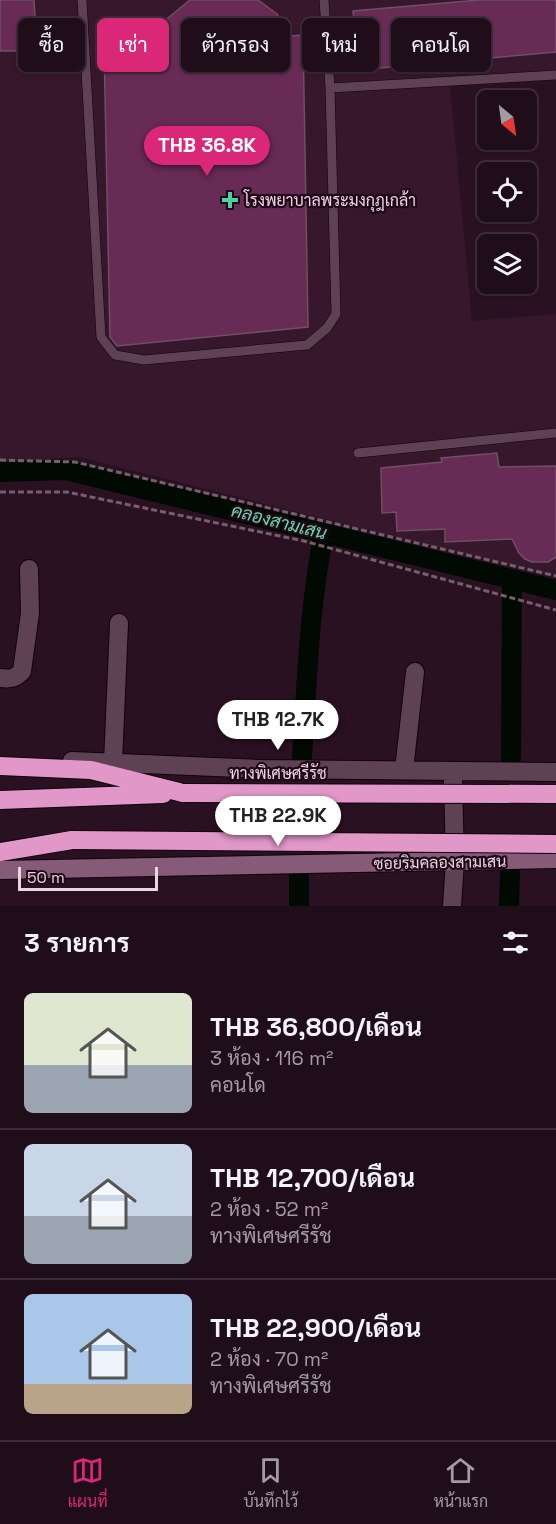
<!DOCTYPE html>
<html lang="th">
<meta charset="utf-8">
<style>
body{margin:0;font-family:"Space Grotesk",Sarabun,sans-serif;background:#2d1b27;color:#f1f3f6;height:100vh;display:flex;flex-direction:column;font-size:22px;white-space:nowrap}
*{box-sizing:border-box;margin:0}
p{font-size:20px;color:#a29ca2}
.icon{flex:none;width:33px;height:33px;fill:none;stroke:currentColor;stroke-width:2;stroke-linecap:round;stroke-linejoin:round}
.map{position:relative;height:906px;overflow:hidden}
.sheet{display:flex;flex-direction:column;background:#200d1a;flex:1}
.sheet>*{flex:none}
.banner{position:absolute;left:18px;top:18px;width:520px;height:54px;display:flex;gap:12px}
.needle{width:39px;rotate:151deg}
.controls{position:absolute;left:477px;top:90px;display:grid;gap:12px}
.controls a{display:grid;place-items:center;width:60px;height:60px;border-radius:9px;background:#200d1a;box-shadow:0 2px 4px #0004,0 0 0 2px #3d2d39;font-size:30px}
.scale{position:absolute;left:18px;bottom:15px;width:140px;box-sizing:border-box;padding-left:6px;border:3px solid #e8d6e1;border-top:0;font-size:16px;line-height:21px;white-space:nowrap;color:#e8d6e1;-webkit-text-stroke:4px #200819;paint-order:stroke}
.price{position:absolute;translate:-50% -51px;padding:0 14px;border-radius:21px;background:#fff;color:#222;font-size:20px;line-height:39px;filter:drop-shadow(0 2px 3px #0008)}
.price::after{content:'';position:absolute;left:50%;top:36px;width:18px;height:14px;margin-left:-9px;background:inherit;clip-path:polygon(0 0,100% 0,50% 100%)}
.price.active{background:#db2777;color:#fff}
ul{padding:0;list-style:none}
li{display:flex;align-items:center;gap:18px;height:150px;padding:0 24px}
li+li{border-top:2px solid #3d2d39}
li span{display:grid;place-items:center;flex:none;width:168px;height:120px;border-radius:9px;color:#555}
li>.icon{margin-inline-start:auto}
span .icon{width:72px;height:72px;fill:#fffc;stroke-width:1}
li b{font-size:26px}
h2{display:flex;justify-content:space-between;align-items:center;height:72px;padding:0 24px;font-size:26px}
.chip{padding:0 21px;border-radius:9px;background:#200d1a;box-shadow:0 2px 4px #0004,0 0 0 2px #3d2d39;font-size:21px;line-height:54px}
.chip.active{background:#db2777;color:#fff}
.menu{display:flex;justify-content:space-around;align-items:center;height:84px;border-top:2px solid #3d2d39;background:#200d1a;font-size:16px;color:#a29ca2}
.menu a{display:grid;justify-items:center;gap:3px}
.menu .active{color:#db2777}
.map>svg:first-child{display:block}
.built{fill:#36172c}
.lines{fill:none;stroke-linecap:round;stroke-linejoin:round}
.canal{stroke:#000902;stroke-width:20}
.building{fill:#672b55;stroke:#6e5063;stroke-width:1.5}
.lane-casing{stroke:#11000b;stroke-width:10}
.street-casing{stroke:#11000b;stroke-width:20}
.secondary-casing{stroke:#11000b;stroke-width:20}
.highway-casing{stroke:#11000b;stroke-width:20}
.path{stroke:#755f6d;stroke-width:3;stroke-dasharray:6 3;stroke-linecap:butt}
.lane{stroke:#5f4154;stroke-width:9}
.street{stroke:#5f4154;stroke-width:18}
.secondary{stroke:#865b77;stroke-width:18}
.highway{stroke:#e197c8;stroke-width:18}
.highway-bridge-casing{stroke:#11000b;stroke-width:20;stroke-linecap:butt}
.highway-bridge{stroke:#e197c8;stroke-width:18}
.poi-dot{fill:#4cd39b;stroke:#200819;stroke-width:2}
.labels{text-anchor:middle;stroke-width:4.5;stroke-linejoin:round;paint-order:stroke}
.poi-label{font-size:16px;fill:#e8d6e1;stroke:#200819;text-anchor:start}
.street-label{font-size:16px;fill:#e8d6e1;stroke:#200819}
.water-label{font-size:18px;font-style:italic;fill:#65dba6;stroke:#200819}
</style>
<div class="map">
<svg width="556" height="906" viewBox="0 0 556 906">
<rect width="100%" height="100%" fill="#2a1122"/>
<path class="built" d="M0,0h556v80l-106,6 22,235 84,-7v263l-477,-120 -79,5z"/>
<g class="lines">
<path class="canal" d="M0,472l66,-2 490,120
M302,756c5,-75 7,-149 22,-223
M511,758l1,-179
M299,906v-30
M509,906l1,-33"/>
</g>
<path class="building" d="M0,0h34l3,51h-37z
M190,0h68l19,14 14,22 12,-1 5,292 -191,19 -7,-9 -6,-290 25,-1 10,-10 23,10 1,-24z
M479,0h77v52l-198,18 -5,-59z
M497,453l2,14 57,-1v91l-8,5h-16l-7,-3 -6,-6 -7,-14 -67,3v-13l-48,2 -1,-19 -14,1 -1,-45 61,-6 -1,-4z"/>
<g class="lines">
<defs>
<path id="lane" d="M82,0l19,337 14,18 29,5 163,-15 20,-17 9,-14 -6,-226 -6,-88
M330,88l226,-13
M358,453l198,-20"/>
<path id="street" d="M0,678c10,1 15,1 22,-7l8,-58 -1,-44
M72,761l190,8 294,3
M113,763l6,-140
M404,770l11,-98
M452,906l3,-45 -2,-82"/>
<path id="secondary" d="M0,870l556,-11"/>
<path id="highway" d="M0,766l91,4 92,23
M0,800l163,-6
M0,852l72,-12"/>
</defs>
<use href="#lane" class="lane-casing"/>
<use href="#street" class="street-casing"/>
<use href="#secondary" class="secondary-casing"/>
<use href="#highway" class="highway-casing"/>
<path class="path" d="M0,460l75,2 481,114
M0,492h67l237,49 252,69"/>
<use href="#lane" class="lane"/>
<use href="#street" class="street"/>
<use href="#secondary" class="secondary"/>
<use href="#highway" class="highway"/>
<defs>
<path id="highway-bridge" d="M183,793l373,1
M72,840l484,4"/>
</defs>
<use href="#highway-bridge" class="highway-bridge-casing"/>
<use href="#highway-bridge" class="highway-bridge"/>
</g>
<path class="poi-dot" d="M227 191h6v6h6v6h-6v6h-6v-6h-6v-6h6z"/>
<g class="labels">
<g class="poi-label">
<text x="244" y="206">โรงพยาบาลพระมงกุฎเกล้า</text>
</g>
<g class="street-label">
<text x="278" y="779">ทางพิเศษศรีรัช</text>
<text transform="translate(440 862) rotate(-1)" y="6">ซอยริมคลองสามเสน</text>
</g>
<g class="water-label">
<text transform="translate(279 522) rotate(14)" y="6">คลองสามเสน</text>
</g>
</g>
</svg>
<div class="controls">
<a><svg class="needle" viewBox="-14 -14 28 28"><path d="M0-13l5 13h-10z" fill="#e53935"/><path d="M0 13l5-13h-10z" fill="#a29ca2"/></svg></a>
<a><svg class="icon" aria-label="locate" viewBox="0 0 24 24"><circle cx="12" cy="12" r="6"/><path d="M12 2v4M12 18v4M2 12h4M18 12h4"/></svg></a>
<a><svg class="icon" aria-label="layers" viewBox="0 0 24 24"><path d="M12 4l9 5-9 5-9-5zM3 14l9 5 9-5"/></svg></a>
</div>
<div class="scale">50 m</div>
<b class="price active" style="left:207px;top:177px">THB 36.8K</b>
<b class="price" style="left:278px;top:751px">THB 12.7K</b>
<b class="price" style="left:278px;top:847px">THB 22.9K</b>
<div class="banner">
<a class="chip">ซื้อ</a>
<a class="chip active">เช่า</a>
<a class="chip">ตัวกรอง</a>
<a class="chip">ใหม่</a>
<a class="chip">คอนโด</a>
</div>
</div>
<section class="sheet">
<h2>3 รายการ<svg class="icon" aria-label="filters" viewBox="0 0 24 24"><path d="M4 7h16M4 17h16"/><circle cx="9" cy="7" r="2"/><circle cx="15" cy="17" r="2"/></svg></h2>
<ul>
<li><span style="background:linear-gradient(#dfe7d0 60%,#9aa5b1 0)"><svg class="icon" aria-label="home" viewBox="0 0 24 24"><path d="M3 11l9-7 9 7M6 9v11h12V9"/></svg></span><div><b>THB 36,800/เดือน</b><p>3 ห้อง · 116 m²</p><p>คอนโด</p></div></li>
<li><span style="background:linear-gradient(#c9d6e8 60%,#9aa5b1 0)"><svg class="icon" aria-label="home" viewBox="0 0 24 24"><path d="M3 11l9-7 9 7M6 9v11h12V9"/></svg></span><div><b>THB 12,700/เดือน</b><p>2 ห้อง · 52 m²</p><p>ทางพิเศษศรีรัช</p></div></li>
<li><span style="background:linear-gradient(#a9c7e8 75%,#b9a48a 0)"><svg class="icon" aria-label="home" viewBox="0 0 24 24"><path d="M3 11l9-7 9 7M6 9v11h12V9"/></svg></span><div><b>THB 22,900/เดือน</b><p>2 ห้อง · 70 m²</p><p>ทางพิเศษศรีรัช</p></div></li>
</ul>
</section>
<nav class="menu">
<a class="active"><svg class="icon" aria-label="map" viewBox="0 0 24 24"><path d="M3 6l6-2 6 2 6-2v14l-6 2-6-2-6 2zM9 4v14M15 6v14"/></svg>แผนที่</a>
<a><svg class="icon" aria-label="saved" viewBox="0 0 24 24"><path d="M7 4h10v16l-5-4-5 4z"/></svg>บันทึกไว้</a>
<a><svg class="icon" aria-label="home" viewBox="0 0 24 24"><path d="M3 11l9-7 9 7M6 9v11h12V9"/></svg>หน้าแรก</a>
</nav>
